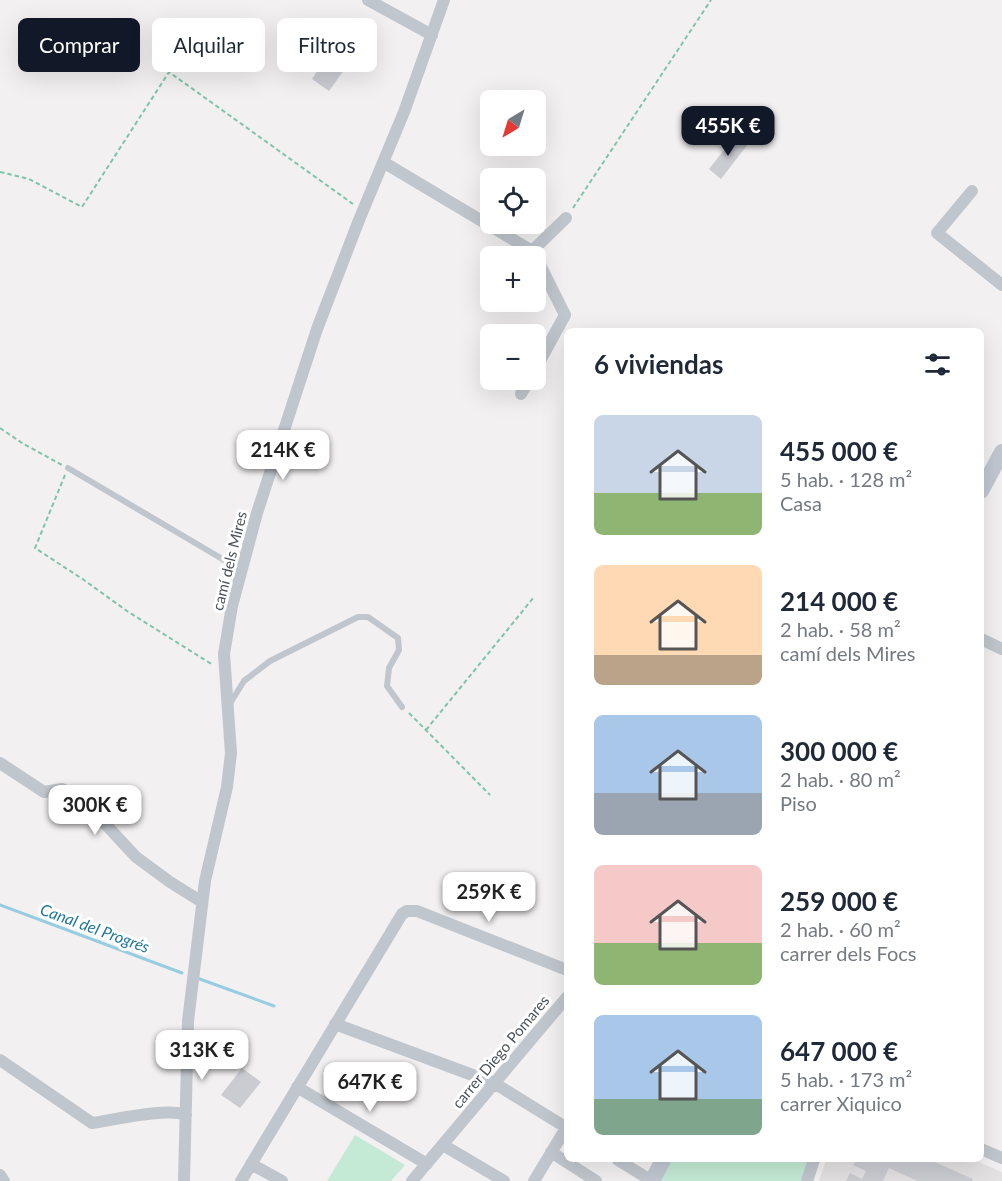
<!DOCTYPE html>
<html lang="es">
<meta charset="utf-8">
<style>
body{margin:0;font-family:Lato,sans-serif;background:#f2f2f3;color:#1f2937;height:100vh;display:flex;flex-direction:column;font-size:22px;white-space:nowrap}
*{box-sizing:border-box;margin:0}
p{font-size:20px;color:#747a83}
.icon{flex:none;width:33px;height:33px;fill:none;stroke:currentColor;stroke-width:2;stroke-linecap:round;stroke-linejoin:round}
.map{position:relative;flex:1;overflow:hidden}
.panel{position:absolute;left:564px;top:328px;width:420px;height:834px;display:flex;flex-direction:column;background:#fff;border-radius:9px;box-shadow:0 6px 24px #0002}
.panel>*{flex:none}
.hud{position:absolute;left:18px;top:18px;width:456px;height:54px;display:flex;gap:12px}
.needle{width:39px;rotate:218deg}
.controls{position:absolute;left:480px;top:90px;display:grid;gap:12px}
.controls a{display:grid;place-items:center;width:66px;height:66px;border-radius:9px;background:#fff;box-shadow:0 6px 24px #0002;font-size:30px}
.price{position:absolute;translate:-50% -51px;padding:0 14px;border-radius:12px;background:#fff;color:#222;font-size:20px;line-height:39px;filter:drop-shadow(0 2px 3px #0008)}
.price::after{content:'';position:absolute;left:50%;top:36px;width:18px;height:14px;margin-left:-9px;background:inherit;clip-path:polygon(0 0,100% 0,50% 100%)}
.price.on{background:#111827;color:#fff}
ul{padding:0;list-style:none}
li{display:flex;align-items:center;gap:18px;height:150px;padding:0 30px}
li span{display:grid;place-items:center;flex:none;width:168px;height:120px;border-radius:9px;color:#555}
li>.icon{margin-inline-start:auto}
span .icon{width:72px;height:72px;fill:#fffc;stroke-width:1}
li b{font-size:26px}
h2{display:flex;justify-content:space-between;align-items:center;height:72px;padding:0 30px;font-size:26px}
.chip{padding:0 21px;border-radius:9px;background:#fff;box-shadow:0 6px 24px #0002;font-size:21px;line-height:54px}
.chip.on{background:#111827;color:#fff}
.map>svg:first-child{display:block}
.education{fill:#e3e1e1}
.green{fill:#c4ead5}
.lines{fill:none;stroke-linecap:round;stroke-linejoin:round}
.stream{stroke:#96cde2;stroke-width:3}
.building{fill:#cbccd2}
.path{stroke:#80c4a8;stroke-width:2;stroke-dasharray:4.5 3;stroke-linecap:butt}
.lane{stroke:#c0c6cd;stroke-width:6}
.street{stroke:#c0c6cd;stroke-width:12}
.secondary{stroke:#c0c7d1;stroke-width:16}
.labels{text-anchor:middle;stroke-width:6;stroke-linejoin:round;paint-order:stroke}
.street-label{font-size:15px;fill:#4a525b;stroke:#fff}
.water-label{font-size:16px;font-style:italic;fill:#1d779b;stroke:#fff}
</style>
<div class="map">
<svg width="1002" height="1181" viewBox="0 0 1002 1181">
<rect width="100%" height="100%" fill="#f2f0f0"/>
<path class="education" d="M826,1160h148l28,12v9h-183z"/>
<path class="green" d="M355,1135l50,30 -14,16h-64z
M671,1160h139l-8,21h-141z"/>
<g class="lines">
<path class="stream" d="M0,905l182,68
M197,978l77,28"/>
</g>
<path class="building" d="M335,43l20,12 -26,36 -17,-12z
M736,135l12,9 -27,35 -12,-10z
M242,1068l19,14 -21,26 -19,-13z
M856,1160h74l43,19 -1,2h-55l-28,-13 -6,13h-37l4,-8 12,6 4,-8 -13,-6z"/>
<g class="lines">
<path class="path" d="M0,172l29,7 53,28 87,-135 184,132
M573,208l138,-208
M0,428l22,15 40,22
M65,475l-30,73 49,32 43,31 86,54
M409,713l81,82
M426,730l108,-133"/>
<path class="lane" d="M68,468l173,102
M229,705l15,-24 26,-20 88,-44h10l30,21 1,12 -10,18 -2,18 15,21"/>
<path class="street" d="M368,0l64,35
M383,162l149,89 3,5
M972,191l-35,42 65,52
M532,251l34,-33
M536,257l29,58 -29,53
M521,394l8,-14
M981,639l21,10
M0,763l44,29 18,-3 20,10 54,58 34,25 32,20
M335,1024l159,59 73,45
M0,1060l92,63c21,-3 76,-16 94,-8
M297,1087l130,77
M443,1145l61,36
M981,1149l21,9
M551,1152l45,29
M618,1160l34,21
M251,1164l31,17
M0,1175l4,6
M184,1181l4,-160 17,-140 22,-94 4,-34 -7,-99 8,-48 25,-93 60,-184 42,-109 45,-108 40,-112
M241,1181l161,-267 5,-3h10l150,59
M412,1181l155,-184
M534,1181l32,-53
M807,1181l7,-21"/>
<path class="secondary" d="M981,491l21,-39
M652,1181l11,-21"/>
</g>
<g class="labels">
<g class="street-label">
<text transform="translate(230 561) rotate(-76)" y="5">camí dels Mires</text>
<text transform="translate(501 1052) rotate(-50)" y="5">carrer Diego Pomares</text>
</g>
<g class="water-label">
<text transform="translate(95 928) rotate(20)" y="6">Canal del Progrés</text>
</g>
</g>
</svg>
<div class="controls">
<a><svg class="needle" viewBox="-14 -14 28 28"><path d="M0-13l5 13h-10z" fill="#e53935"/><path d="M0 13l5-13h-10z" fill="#747a83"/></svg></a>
<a><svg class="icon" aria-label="locate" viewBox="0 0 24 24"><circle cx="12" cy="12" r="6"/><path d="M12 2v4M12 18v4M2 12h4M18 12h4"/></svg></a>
<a>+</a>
<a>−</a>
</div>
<b class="price on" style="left:728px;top:157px">455K €</b>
<b class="price" style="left:283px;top:481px">214K €</b>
<b class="price" style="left:95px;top:836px">300K €</b>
<b class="price" style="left:489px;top:923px">259K €</b>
<b class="price" style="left:202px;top:1081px">313K €</b>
<b class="price" style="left:370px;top:1113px">647K €</b>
<div class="hud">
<a class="chip on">Comprar</a>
<a class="chip">Alquilar</a>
<a class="chip">Filtros</a>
</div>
<section class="panel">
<h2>6 viviendas<svg class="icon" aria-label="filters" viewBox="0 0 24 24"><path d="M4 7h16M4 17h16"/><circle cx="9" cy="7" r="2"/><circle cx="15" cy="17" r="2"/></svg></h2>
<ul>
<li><span style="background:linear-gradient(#c9d6e8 65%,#8fb573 0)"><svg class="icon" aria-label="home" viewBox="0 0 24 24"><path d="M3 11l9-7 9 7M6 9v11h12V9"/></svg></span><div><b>455 000 €</b><p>5 hab. · 128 m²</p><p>Casa</p></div></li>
<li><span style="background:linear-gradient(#ffd9b3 75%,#b9a48a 0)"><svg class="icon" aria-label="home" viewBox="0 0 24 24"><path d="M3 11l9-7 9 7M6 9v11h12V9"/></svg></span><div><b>214 000 €</b><p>2 hab. · 58 m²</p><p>camí dels Mires</p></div></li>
<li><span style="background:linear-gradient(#a9c7e8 65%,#9aa5b1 0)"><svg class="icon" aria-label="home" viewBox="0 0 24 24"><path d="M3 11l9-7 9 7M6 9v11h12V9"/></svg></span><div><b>300 000 €</b><p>2 hab. · 80 m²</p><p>Piso</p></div></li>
<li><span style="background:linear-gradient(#f6c9c9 65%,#8fb573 0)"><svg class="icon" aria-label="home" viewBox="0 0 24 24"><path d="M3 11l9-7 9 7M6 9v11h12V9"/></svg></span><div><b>259 000 €</b><p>2 hab. · 60 m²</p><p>carrer dels Focs</p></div></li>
<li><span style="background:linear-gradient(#a9c7e8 70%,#7fa58c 0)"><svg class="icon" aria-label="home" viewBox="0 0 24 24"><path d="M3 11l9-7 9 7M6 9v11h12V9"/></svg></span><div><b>647 000 €</b><p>5 hab. · 173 m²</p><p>carrer Xiquico</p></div></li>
</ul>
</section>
</div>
